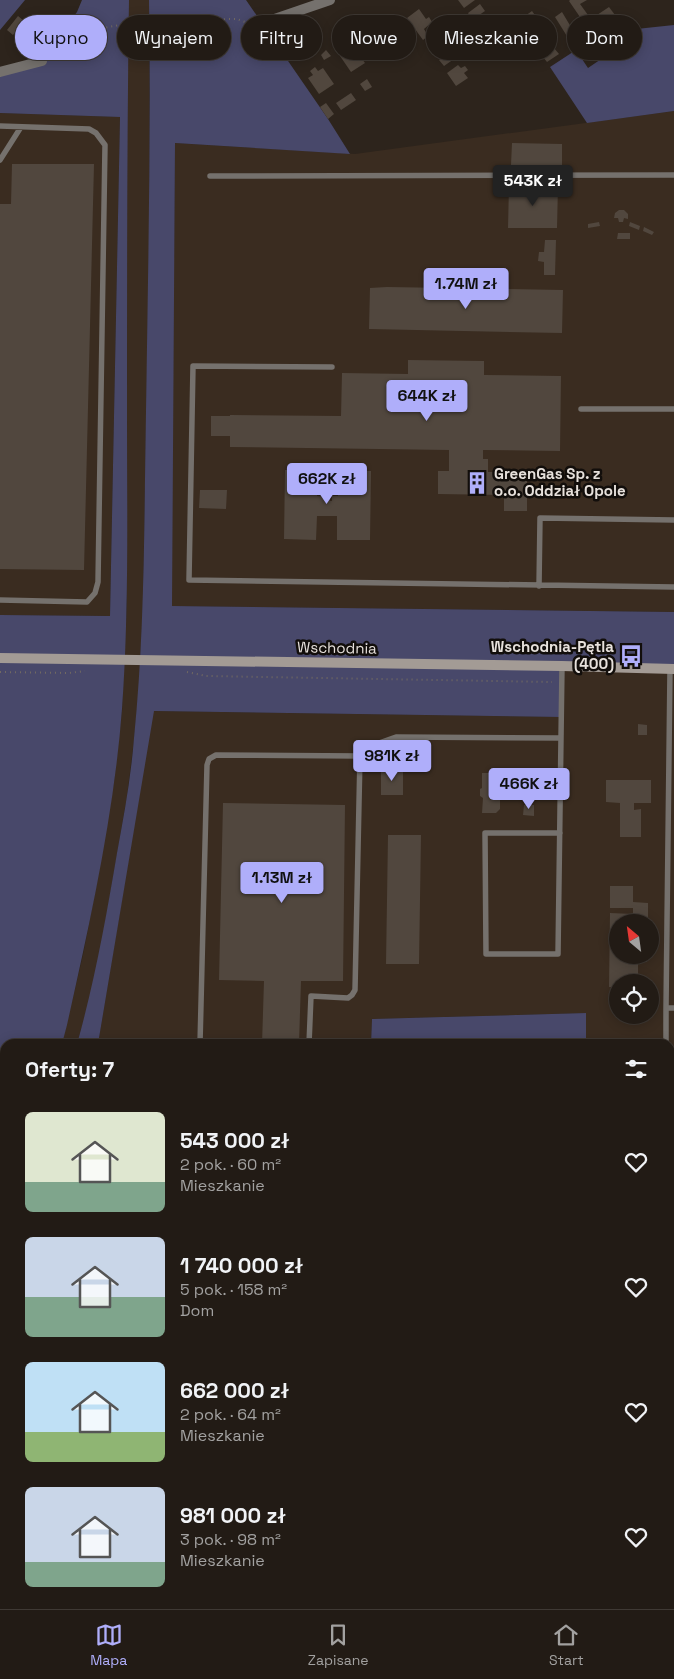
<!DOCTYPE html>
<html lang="pl">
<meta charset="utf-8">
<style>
body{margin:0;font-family:"Space Grotesk",sans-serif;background:#2e2822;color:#f1f3f6;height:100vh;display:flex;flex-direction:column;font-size:19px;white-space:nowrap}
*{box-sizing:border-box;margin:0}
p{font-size:16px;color:#a2a1a0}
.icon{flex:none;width:28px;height:28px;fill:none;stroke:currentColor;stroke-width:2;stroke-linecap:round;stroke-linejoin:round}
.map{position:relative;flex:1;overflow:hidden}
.sheet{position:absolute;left:0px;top:1039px;width:675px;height:571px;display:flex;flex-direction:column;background:#221b15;border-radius:15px 15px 0 0;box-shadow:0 2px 12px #0003,0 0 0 1px #3f3934}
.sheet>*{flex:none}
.guide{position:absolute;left:15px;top:15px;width:645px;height:45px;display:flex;gap:10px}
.needle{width:32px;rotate:331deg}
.tools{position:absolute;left:609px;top:914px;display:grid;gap:10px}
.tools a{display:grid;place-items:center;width:50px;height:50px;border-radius:50%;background:#221b15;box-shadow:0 2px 12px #0003,0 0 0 1px #3f3934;font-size:25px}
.price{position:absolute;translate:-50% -42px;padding:0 11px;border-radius:5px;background:#afaefa;color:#111;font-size:16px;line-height:32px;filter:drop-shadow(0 1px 2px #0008)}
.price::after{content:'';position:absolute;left:50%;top:30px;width:15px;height:11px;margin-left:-8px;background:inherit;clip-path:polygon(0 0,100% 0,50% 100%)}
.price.on{background:#222;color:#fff}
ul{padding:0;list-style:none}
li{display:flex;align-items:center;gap:15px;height:125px;padding:0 25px}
li span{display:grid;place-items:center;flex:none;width:140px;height:100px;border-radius:8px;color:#555}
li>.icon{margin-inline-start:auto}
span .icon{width:60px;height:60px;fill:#fffc;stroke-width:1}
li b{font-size:21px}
h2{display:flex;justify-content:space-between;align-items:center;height:60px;padding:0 25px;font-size:21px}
.tag{padding:0 18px;border-radius:22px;background:#221b15;box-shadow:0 2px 12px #0003,0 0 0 1px #3f3934;font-size:18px;line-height:45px}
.tag.on{background:#afaefa;color:#111}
.tabs{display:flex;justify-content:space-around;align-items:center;height:70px;border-top:1px solid #3f3934;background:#221b15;font-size:14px;color:#a2a1a0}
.tabs a{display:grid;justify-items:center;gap:2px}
.tabs .on{color:#afaefa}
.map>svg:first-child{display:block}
.built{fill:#3a2c20;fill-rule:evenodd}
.green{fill:#48486a}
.building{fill:#51473e}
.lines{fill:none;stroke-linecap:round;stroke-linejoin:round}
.path{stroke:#716962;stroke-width:2;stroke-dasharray:1 4;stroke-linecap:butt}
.lane{stroke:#75716d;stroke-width:5.5}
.street{stroke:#75716d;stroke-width:10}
.secondary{stroke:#a39b95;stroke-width:10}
.rail{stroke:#8b847d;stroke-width:4;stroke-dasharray:6 6;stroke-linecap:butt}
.labels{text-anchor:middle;stroke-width:5;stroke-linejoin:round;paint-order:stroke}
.poi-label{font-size:15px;font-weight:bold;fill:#e7e1dc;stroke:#120e0b;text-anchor:start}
.street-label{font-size:15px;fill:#e7e1dc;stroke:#120e0b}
</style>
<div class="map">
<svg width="674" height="1609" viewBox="0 0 674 1609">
<rect width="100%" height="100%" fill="#2d241c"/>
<path class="built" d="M129,0h20v252l-6,351 -4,84 -5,53 -7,56 -23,134 -11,57 -16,57h-15l21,-89 14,-73 17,-100 8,-71 5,-107v-468z
M674,111v501l-503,-6 4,-463 180,11z
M0,113l120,4 -10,499 -110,-1z
M562,666l112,3v576l-4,2v-203h-84v-31l-214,6 -1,25h-273l55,-333 408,6zM618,922h32v33h-32zM618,982h32v33h-32z
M0,1137h5v38l-5,13z
M5,1214v47l-5,13v-46z"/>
<path class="green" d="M0,0h25l-25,30z
M82,0h47c-2,140 -2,280 -2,419 0,97 2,194 -5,290 -8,106 -32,213 -55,316l-5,19h-57v94h-5v-523l110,1 10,-499 -120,-4v-41l39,-10 38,-50z
M149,0h97l82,119 22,35 -175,-11 -3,463 502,6v57l-112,-3 -1,51 -407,-6 -56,333h-21c18,-64 29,-126 40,-191 7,-38 14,-76 17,-115 11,-108 10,-218 12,-327 2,-137 5,-274 3,-411z
M674,25v86l-87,12 -37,-56 26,-17 12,18 44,-30 -5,-8z
M586,1013v31h-215l1,-25z
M5,1175v39l-5,14v-40z
M5,1261v248l-5,3v-238z
M674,1279v127l-4,2v-127z
M0,1553l5,10v42h89l-6,4h-88z
M114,1605h133l-7,4h-133z"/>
<path class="building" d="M458,0h17l-11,8z
M570,0h17l-7,4 8,11 -6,5 -13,-19z
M480,4l5,7 -13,9 -4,-7z
M609,7l6,8 -18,12 -6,-8z
M419,9l7,10 3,-2 3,5 -8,7 4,7 -5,4 -16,-22z
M532,11l10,14 -6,4 2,4 -5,3 -2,-4 -4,3 -9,-14z
M562,12l15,25 -7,4 -15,-24z
M18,16l6,5 -11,14 -6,-5z
M581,22l5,8 -5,3 -5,-8z
M32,24l4,3 -2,3 10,7 -10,13 -14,-11z
M380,29l5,8 3,-2 3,5 -15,10 -8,-13z
M354,47l5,7 3,-2 3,5 -3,2 3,4 -14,9 -11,-16z
M554,48l5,6 -12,8 -5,-6z
M326,50l5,6 -7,4 -3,-5z
M450,53l4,6 -10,7 -5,-6z
M458,65l3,3 4,-2 3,4 -4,3 4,5 -12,8 -9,-13z
M315,67l3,4 5,-3 11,16 -15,10 -11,-16 5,-3 -3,-4z
M367,79l5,8 -7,4 -5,-7z
M351,93l5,7 -15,10 -5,-7z
M326,103l8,11 -6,5 -8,-12z
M512,143l50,1v22l-51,-1z
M12,164h82l-10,406 -84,-1v-365h11z
M509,185l49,1 -1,42h-49z
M619,210h5l4,4v5l-4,-1 -1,4h-4l-1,-4h-4l1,-5z
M599,222l1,4 -12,2v-4z
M630,222l10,4 -1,4 -10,-4z
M644,227l10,5 -2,3 -9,-4z
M618,233h12v6h-13z
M545,240h11l-1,35h-11v-13l-6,-1 1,-9h5z
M387,287l176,3 -1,43 -193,-4 1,-41z
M408,360l76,1v14l77,1 -1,75 -77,-1v9h5v13h39v39h-23v-16l-66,-1v-23h11v-21l-219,-3v-11h-19v-20h19v-1l111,1 1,-43 66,1z
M285,470h32v26l13,1v4h2v-5h6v-25h33l-1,69h-33v-24h-20l-1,24 -32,-1z
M200,490h27l-1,19 -27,-1z
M638,724l9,1v10h-9z
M381,768h22v27h-22z
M482,773h18l1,25h-1v11l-4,4h-14l1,-15 -3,-2v-7l2,-1z
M606,780h45v23h-17v7l7,-1v28h-21v-34l-14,-1z
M223,803l122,2 -2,176h-42l-2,63h-37l2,-63 -45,-1z
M524,805h10v11l-11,-1z
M388,835h33l-2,129h-33z
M610,886h23v16l15,1v19h-30v33h29v7h-9v20h-20v5h-9l1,-74 23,1v-6h-23z"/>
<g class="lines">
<path class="path" d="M149,20l88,-1 8,3
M49,53l17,-16 9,-4 56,-10
M0,672l69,1 16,-2
M187,672l19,4 346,6
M670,1358l4,-3
M211,1609l7,-4"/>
<path class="lane" d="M0,126l89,3 7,4 9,12 -7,437 -3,11 -8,9 -87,-2
M0,160l21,-33
M210,176l464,-1
M332,367l-139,-1 -4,214 485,7
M581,409h93
M539,586l1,-68 134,2
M670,669l-4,339h8
M560,833h-75l1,121h72c1,-96 3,-192 4,-288
M200,1044l7,-279 2,-6 7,-4 144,1 19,-13 17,-6 165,1
M309,1044l2,-48 37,2 4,-3 3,-5 5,-234
M666,1044v-36"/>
<path class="street" d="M254,26l76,-26
M0,72l42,-11"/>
<path class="secondary" d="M0,658l562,8 112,3"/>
<path class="rail" d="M670,1276l4,-3
M93,1609l7,-4"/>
</g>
<defs>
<symbol id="building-bare" viewBox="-9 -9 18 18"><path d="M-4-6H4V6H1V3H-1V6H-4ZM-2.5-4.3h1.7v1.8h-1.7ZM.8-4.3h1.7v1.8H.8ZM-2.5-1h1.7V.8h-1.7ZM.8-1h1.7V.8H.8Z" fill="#afaefa" stroke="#120e0b" stroke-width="2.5" paint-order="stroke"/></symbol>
<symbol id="bus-bare" viewBox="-9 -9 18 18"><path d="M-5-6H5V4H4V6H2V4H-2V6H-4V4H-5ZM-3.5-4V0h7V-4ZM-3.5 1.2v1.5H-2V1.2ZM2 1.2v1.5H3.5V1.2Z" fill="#afaefa" stroke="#120e0b" stroke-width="2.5" paint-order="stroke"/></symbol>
</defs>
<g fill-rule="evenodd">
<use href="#building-bare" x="461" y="467" width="32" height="32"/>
<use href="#bus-bare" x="615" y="640" width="32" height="32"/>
</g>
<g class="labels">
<g class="poi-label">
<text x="494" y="479">GreenGas Sp. z<tspan x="494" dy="17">o.o. Oddział Opole</tspan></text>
<text x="614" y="652" text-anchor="end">Wschodnia-Pętla<tspan x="614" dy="17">(400)</tspan></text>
</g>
<g class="street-label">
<text transform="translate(337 648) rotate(1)" y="5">Wschodnia</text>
</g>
</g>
</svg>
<div class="tools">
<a><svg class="needle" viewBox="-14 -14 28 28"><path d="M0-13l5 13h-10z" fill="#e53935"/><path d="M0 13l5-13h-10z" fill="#a2a1a0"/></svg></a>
<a><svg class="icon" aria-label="locate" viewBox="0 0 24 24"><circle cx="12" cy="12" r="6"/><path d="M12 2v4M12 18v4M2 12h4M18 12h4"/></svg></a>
</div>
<b class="price on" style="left:533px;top:207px">543K zł</b>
<b class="price" style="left:466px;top:310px">1.74M zł</b>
<b class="price" style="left:427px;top:422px">644K zł</b>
<b class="price" style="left:327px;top:505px">662K zł</b>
<b class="price" style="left:392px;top:782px">981K zł</b>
<b class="price" style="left:529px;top:810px">466K zł</b>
<b class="price" style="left:282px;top:904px">1.13M zł</b>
<div class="guide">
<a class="tag on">Kupno</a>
<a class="tag">Wynajem</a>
<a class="tag">Filtry</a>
<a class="tag">Nowe</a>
<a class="tag">Mieszkanie</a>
<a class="tag">Dom</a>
</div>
<section class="sheet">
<h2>Oferty: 7<svg class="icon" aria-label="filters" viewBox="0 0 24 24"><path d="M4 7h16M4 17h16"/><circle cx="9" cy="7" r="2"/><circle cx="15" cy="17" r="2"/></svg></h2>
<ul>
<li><span style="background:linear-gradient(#dfe7d0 70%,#7fa58c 0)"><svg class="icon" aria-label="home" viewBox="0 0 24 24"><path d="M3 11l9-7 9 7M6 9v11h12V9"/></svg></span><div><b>543 000 zł</b><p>2 pok. · 60 m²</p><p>Mieszkanie</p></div><svg class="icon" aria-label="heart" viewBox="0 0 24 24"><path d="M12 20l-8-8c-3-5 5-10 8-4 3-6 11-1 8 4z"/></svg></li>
<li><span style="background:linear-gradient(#c9d6e8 60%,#7fa58c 0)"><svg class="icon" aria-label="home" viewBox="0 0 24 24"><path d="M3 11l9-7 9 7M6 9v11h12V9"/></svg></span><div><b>1 740 000 zł</b><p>5 pok. · 158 m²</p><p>Dom</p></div><svg class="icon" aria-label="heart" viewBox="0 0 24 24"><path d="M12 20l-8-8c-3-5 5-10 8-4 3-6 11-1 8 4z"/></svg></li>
<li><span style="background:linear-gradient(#bfe0f5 70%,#8fb573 0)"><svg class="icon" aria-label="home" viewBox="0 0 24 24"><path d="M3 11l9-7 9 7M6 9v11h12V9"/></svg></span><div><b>662 000 zł</b><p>2 pok. · 64 m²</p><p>Mieszkanie</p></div><svg class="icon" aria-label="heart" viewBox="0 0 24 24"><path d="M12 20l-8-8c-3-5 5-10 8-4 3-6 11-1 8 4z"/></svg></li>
<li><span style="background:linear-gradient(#c9d6e8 75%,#7fa58c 0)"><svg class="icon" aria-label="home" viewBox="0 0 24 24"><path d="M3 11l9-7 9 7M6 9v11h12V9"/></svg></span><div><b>981 000 zł</b><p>3 pok. · 98 m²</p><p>Mieszkanie</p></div><svg class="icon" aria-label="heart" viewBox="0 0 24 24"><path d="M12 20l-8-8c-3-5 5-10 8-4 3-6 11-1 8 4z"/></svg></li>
</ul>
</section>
</div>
<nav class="tabs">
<a class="on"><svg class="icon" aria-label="map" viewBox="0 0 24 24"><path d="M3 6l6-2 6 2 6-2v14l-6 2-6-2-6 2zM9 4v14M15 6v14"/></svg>Mapa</a>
<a><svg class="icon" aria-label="saved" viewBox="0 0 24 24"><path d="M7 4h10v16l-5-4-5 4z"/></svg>Zapisane</a>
<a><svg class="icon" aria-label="home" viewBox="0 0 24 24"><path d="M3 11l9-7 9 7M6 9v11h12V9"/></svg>Start</a>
</nav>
